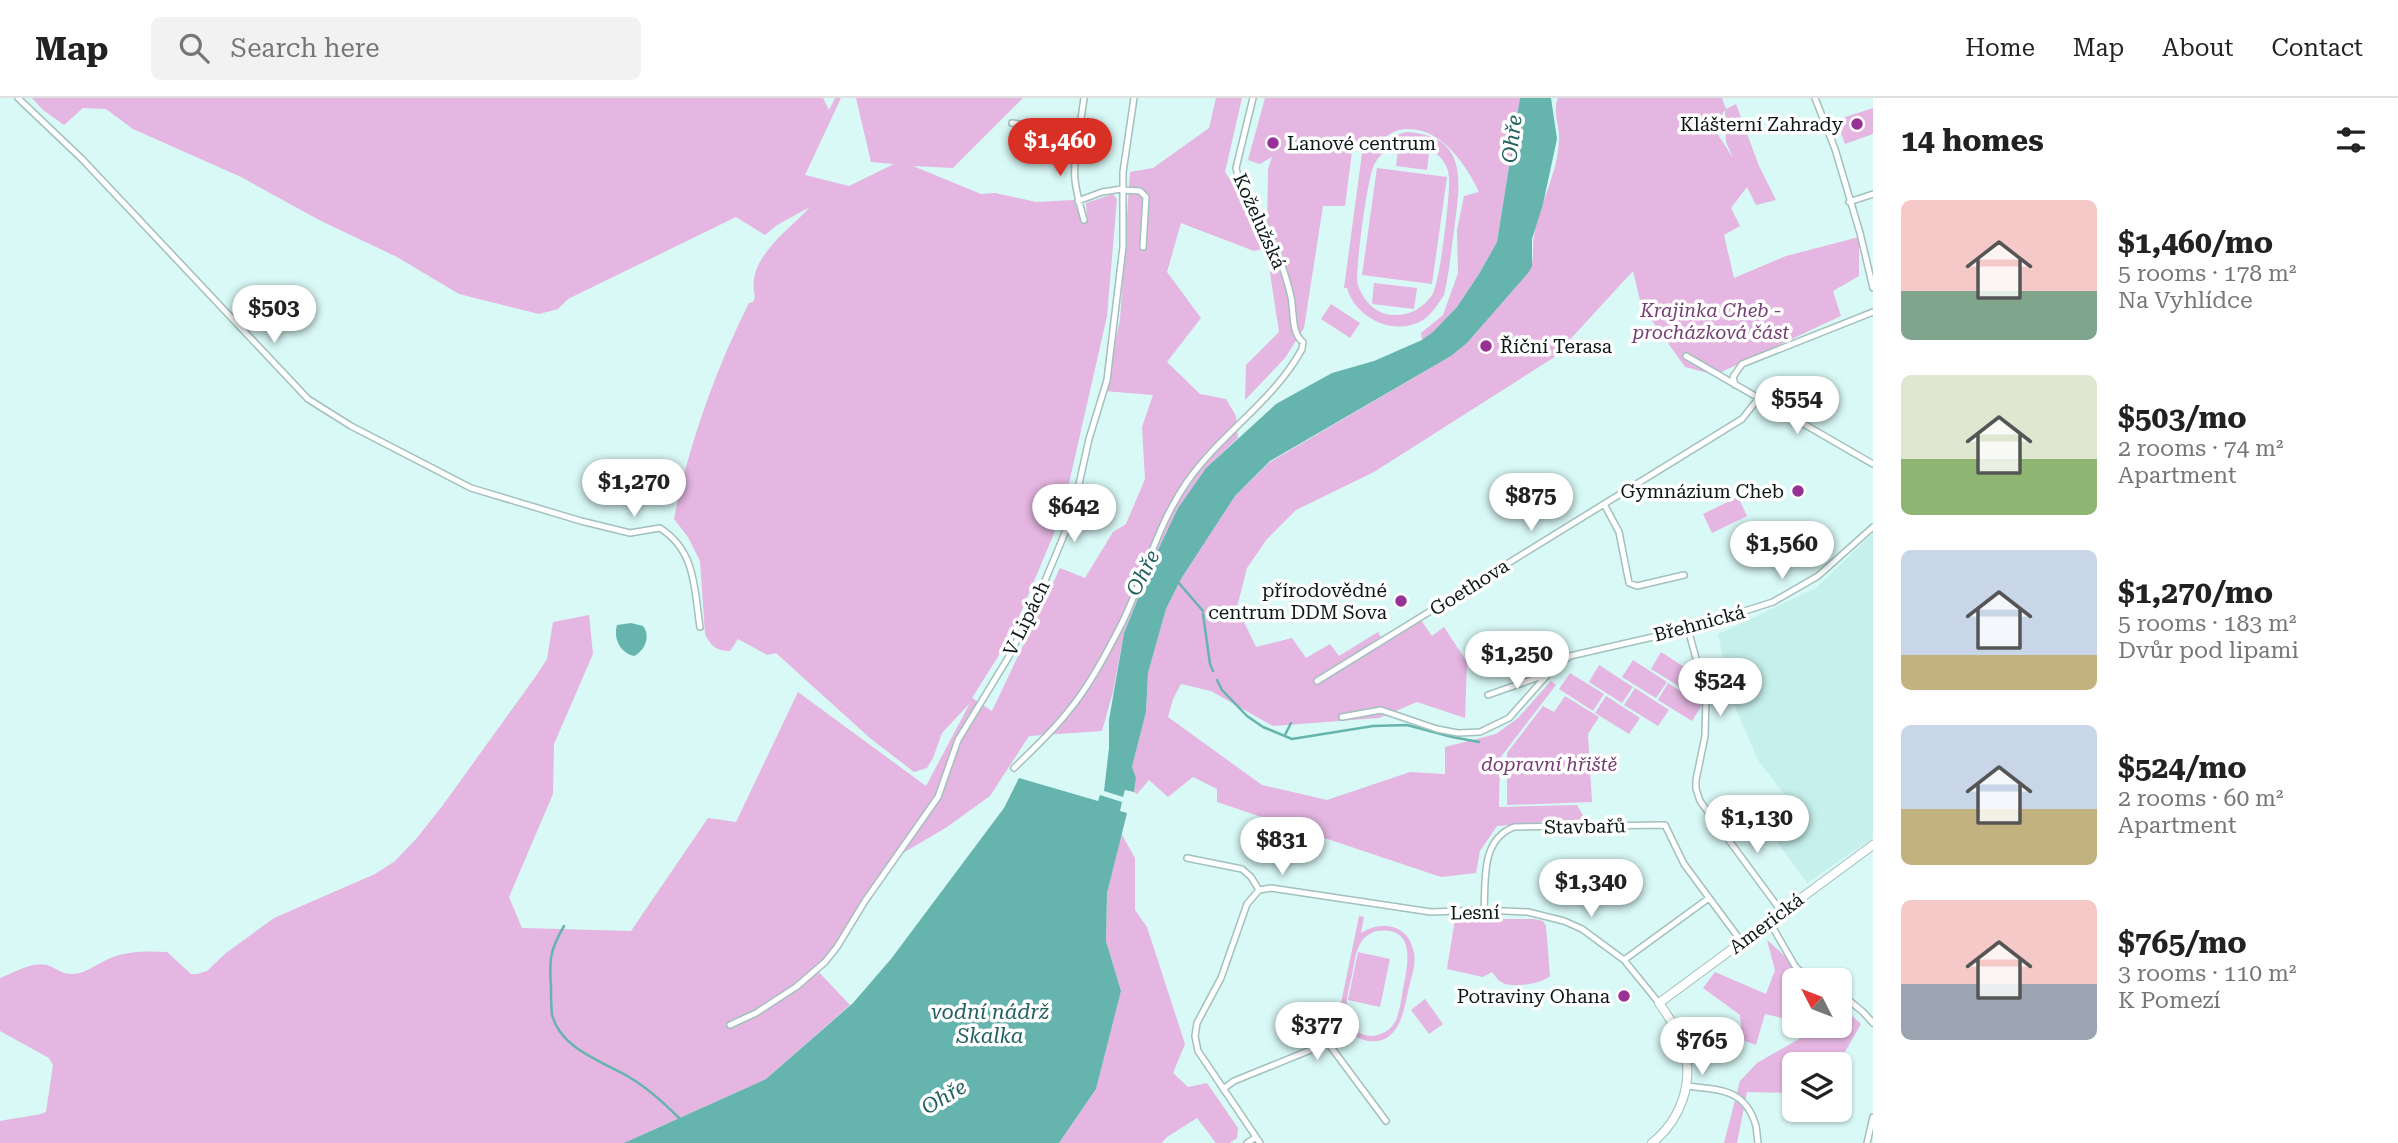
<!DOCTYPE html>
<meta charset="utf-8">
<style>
body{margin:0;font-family:"Roboto Serif",serif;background:#f2f2f2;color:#222;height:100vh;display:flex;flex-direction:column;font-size:26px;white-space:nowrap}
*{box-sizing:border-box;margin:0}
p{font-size:23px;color:#767676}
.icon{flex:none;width:38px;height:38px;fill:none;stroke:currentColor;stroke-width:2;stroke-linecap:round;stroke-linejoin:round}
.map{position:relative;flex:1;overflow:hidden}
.details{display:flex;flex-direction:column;background:#fff;width:525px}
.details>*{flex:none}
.needle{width:46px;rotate:312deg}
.controls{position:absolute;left:1782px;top:870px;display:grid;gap:14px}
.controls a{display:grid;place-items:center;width:70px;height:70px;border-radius:10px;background:#fff;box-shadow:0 2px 5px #0004;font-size:35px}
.price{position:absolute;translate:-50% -60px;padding:0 16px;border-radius:24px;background:#fff;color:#222;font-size:23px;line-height:46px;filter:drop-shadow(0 2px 4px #0008)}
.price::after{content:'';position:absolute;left:50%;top:42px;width:21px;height:16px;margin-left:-10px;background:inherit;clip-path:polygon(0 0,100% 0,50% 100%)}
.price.active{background:#d93025;color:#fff}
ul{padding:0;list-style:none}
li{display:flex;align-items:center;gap:21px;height:175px;padding:0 28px}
li span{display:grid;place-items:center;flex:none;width:196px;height:140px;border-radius:10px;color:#555}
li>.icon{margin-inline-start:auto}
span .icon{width:84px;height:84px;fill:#fffc;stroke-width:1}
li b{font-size:30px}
h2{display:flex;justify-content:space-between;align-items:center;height:84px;padding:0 28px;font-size:30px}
header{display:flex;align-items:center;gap:42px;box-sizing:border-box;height:98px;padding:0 35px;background:#fff;border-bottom:2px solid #e0e0e0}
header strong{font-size:33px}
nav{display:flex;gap:38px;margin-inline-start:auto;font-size:24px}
.search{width:490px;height:63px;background:#f2f2f2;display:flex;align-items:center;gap:18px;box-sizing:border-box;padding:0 24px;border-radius:10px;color:#767676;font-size:26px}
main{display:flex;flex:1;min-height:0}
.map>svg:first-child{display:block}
.built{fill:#c6f0ec}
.green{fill:#e4b6e1;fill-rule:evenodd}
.water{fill:#66b4ae}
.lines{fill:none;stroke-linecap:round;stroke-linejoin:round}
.stream{stroke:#66b4ae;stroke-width:2.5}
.street-casing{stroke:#a2c0bd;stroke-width:8}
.secondary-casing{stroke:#a2c0bd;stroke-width:10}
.street{stroke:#fff;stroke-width:5}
.secondary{stroke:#fff;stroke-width:8}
.poi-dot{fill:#973196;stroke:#fefefe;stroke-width:2.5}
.labels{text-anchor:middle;stroke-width:7;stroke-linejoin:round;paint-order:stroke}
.poi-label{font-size:19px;fill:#0c1716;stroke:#fefefe;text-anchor:end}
.street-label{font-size:19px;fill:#0c1716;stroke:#fefefe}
.park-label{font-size:19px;font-style:italic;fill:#753d73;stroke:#fefefe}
.water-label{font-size:21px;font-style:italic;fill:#21615d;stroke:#fefefe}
</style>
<header>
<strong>Map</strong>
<div class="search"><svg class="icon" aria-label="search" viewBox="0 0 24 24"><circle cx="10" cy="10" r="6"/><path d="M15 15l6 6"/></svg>Search here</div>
<nav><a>Home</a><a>Map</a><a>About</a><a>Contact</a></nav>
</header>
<main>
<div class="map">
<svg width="1873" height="1045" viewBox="0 0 1873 1045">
<rect width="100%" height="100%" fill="#d9f9f6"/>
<path class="built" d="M1873,435v305l-66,45 -44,-61 27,-20 -32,-42 -26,-60 -14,-66 98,-46z"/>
<path class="green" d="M32,0h791l6,12 6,-12h6l-36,77 44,11 45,-22 -23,-2 -15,-64h167l-70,70 -40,-2 68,28 14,-1 41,9 38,-2 7,22 6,-2 -1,-17 27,-9 4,5 -10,117 -40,176 -14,44 -42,100 -39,62 20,13 68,-143 25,10 28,-46 13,-8 19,-45 -3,-52 11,-32 -49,-4 16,-71 10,-148 23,-4 56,-40 7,-30h26l-17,74 42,61 1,-64 4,-12 -12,7 -12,-4 17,-62h255l-23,144 -18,32 -22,33 -24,26 -11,7 -1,-7 22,-18 15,-42 -1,-43 7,-34 15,-4c-14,-30 -42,-70 -80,-62 -9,2 -16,10 -24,13 -6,2 -15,1 -22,1l-8,62h-22l-19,122 -19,30 -40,42 1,-35 33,-33 -9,-59 8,-28 -24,6 -73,-28 -14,49 34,46 -34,44 33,32 26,5 10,17 2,22 -32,30 -28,40 -21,44 -33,81 -11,59 -11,39 -73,5 -39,60 -43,31 -54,32 -33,44 -26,43 -18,23 34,36 -84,74 -142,64h-624v-22c12,-3 38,-5 46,-9l7,-47 -4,-7 -49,-27v-53c13,-5 33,-17 47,-13 9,3 16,10 26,9 15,-1 26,-12 40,-17 16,-6 37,-6 54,-5l24,22h6l10,-3 19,-18 48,-35 101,-44 20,-13 21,-22 27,-34 93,-129 11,-17 6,-37 36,-7 4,39 -39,90 -1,50 -44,103 13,31 109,3 77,-113 28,4 62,-130 128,94 44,-83 -28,30 -9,25 -6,10 -13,4 -43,-33 -95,-86 -9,2 -29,-16 -8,12c-14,0 -19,-5 -25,-17l-5,-73 -12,-24 -14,-18c14,-72 41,-148 75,-216l4,-1 2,-5c-10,-38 33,-66 55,-90l-33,18 -12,10 -29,-18 -168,82 -10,10 -19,5 -80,-20 -62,-37 -76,-36 -80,-44 -108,-48 -27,-20 -23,-1 -19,17 -21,-15z
M1558,0h164l4,11 10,-5 23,62 17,34 -20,5 -9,-18 -16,21 9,18 -16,9 10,43 52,-22 73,-19v39l-26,15 8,25 -126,59 -30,-8 -32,-45 -10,-9 -10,-42 -80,87 -179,114 -78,38 -29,29 -20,29 -10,39 19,40 36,-9 14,20 24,-14 9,12 39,-24 6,10 37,-22 11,16 12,-9 23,35 -2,56 -48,-16 -38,16 -106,8 -62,-35 -30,-7 -8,15 -5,18 94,68 65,15 83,-28 35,2v-27l51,-13 22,-16 33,-37 5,4 -56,73 -1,49 78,-2 8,14 -88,7 -17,25 -4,22 -35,4 -224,-75v-13l-24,-12 -25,20 -19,-17 -12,14 -3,-2 2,-13 -4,-12 14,-55 2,-39 18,-64 15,-30 54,-83 35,-34 181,-106 16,-13 62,-71c6,-11 3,-25 5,-37 6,-32 24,-62 25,-95 1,-15 -7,-27 -1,-42zM1725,12l1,32 7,16 -20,-31z
M1873,10v26l-28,10 -9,-24z
M1406,34c64,3 54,52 48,98 -3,22 -5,44 -10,65 -6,9 -12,19 -21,25 -28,17 -67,-1 -76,-32h-3l19,-142c14,2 28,-11 43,-14zM1405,45c16,0 32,6 40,21 3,4 4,11 4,16 1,17 -9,103 -17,115 -16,24 -50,28 -67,4 -4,-6 -8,-14 -8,-20 0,-18 10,-103 18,-116 7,-12 18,-17 30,-20z
M1398,52l31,4 -2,16 -31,-4z
M1377,70l70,9 -15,107 -70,-9z
M1374,185l43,5 -3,21 -42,-5z
M1331,206l29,19 -10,15 -29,-19z
M1738,399l9,19 -35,17 -9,-19z
M1661,554l34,22 -10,16 -34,-21z
M1633,562l34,22 -11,16 -34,-21z
M1599,567l34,22 -11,16 -33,-21z
M1570,575l34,21 -11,17 -34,-22z
M1668,585l34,22 -10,16 -34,-21z
M1635,590l34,22 -11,16 -34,-21z
M1565,598l34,21 -11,17 4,68 -85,3v-52l36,-47 11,6z
M1606,598l34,22 -11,16 -34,-21z
M1121,735l14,25v52l12,17 38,117 -12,29 15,14 19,-4 31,45 -1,10 -7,5h-14l-19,-25 -30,19 -5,6h-103l37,-54 25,-98 -15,-50 1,-48z
M1359,818l5,1 -3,16c18,-12 46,-10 52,16 4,12 -1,26 -4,38 -5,23 -9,58 -41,54 -12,-2 -20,-9 -26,-19l-2,11 -5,-1zM1376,833c41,-6 32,33 27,58 -2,11 -3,26 -10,36 -6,8 -18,13 -28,10 -29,-8 -17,-40 -13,-60 2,-10 3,-22 8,-31 4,-7 9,-10 16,-13z
M1455,821h79l9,2 3,5 4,50c-9,8 -33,11 -45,8 -6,-2 -9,-7 -13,-12l-9,5 -36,-8z
M1767,842l45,40h-18v41l-29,-7 -9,31 -14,-5 -2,-25 -37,-27 12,-16 51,22 9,-24z
M1358,854l32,7 -10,48 -32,-7z
M1425,901l18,25 -14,10 -18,-24z
M1839,906l22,20 -23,40h-44v29l-47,-1 -10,51h-13l16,-62 17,-18 42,-24 -3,-13h43z"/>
<path class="water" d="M1520,0h31l6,41 -14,65 -11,35v27l-3,6 -62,71 -16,13 -181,105 -35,35 -54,83 -15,30 -18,64 -2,39 -14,55 4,11 -2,14 -9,-2 -2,7 -19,-6 5,-43v-28l15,-87 33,-81 21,-44 28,-40 70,-64 56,-31 42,-12 48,-21 11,-8 24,-25 22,-33 18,-32z
M631,525l12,3c8,10 2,25 -9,30 -14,-3 -21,-18 -17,-31z
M1019,680l79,23 2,-6 22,7 -2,9 7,2 -20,80 -1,48 15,50 -25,98 -37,54h-435l142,-64 87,-76 38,-44 113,-151z"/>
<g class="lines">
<path class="stream" d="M1178,484l25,29
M1203,516l7,50 3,7
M1217,582l5,10 25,26 16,11 29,12 81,-13 34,-1 45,12 27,5
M1285,637l6,-12
M564,828c-14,24 -15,34 -13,61 0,9 0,19 1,27 7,34 51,48 77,63 19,11 35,26 50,41"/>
<defs>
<path id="street" d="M18,0l64,61 226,240 43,27 120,62 110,33 49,12 30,-5c36,23 34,60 40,99
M1815,0l20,51 25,84 13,55
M1012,25l67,10 5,-35
M1079,35c-7,40 -6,48 5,87
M1122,92l18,1 6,6 -3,50
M1078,103l24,-9 20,-3
M1849,104l24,-8
M1686,258l187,108
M1735,287l-2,-8 9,-13 131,-52
M1604,406l15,28 10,51 8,3 47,-11
M1688,531l18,66 -1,41 -9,44v9l4,12 11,15 70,95
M1317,583l425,-262 16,-20
M1488,597l57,-20
M1342,619l39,-7 56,19 21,4 22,-1 29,-14 39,-44 22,-18 118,-27 85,-27 45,-26 55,-49
M1014,670c18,-18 37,-35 52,-54 23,-27 40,-60 56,-91 23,-47 35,-98 65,-141 33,-48 87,-81 115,-133l1,-7c-12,-8 -9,-32 -12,-45 -10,-44 -30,-82 -53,-120l-2,-9 17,-70
M1187,760l55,11 9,8 8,13
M1484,812c2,-29 -4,-70 30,-83l151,-2 19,39 57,77
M1769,823l26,45 6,6 21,8
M1624,862l85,-62
M1839,894l24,20 10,11
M730,927l26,-12 40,-26 29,-25 12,-15 28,-46 73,-104 20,-57 50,-82 26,-51 38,-91 17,-77 18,-59 16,-133v-75l11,-74
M1687,988c32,4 58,2 69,40 1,5 1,11 2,17
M1223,991l11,-8 94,-38 58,78
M1247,1045l9,-6
M1260,1045l-62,-92 -3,-15 2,-13 24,-45 26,-74 12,-14 12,-2 160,24 53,-2 44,2 36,9 18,8 42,31 35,43
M1867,1045l6,-26"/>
<path id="secondary" d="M1652,1045c29,-23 43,-62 31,-98 -5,-15 -15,-29 -24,-42l214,-158"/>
</defs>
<use href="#street" class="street-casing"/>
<use href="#secondary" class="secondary-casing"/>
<use href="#street" class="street"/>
<use href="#secondary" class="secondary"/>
</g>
<g class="poi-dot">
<circle cx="1857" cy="26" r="7"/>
<circle cx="1273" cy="45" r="7"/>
<circle cx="1486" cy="248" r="7"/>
<circle cx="1798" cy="393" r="7"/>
<circle cx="1401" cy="503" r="7"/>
<circle cx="1624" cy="898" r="7"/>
</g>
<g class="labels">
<g class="poi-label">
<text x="1843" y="33">Klášterní Zahrady</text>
<text x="1287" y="52" text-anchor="start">Lanové centrum</text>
<text x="1500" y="255" text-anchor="start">Říční Terasa</text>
<text x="1784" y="400">Gymnázium Cheb</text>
<text x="1387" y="499">přírodovědné<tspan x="1387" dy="22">centrum DDM Sova</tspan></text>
<text x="1610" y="905">Potraviny Ohana</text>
</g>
<g class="street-label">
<text transform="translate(1260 123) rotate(66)" y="7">Koželužská</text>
<text transform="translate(1469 489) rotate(-32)" y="7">Goethova</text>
<text transform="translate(1026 520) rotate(-64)" y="7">V Lipách</text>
<text transform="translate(1699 525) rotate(-15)" y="7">Břehnická</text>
<text transform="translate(1585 728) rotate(-1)" y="7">Stavbařů</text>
<text transform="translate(1475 814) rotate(-1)" y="7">Lesní</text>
<text transform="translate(1766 825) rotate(-37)" y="7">Americká</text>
</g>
<g class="park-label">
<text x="1711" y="219">Krajinka Cheb -<tspan x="1711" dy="22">procházková část</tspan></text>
<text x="1549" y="673">dopravní hřiště</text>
</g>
<g class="water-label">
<text transform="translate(1512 41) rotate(-83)" y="7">Ohře</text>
<text transform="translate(1143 475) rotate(-63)" y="7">Ohře</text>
<text x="990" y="921">vodní nádrž<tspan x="990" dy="24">Skalka</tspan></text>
<text transform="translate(944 999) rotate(-31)" y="7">Ohře</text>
</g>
</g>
</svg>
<div class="controls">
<a><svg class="needle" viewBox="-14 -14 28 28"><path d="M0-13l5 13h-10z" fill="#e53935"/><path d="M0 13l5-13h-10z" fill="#767676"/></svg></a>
<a><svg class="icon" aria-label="layers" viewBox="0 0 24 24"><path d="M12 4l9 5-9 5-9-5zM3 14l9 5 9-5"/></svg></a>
</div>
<b class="price active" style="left:1060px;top:80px">$1,460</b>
<b class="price" style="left:274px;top:247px">$503</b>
<b class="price" style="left:1797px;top:338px">$554</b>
<b class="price" style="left:634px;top:421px">$1,270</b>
<b class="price" style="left:1531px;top:435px">$875</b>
<b class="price" style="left:1074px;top:446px">$642</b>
<b class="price" style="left:1782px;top:483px">$1,560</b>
<b class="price" style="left:1517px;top:593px">$1,250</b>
<b class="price" style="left:1720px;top:620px">$524</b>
<b class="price" style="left:1757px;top:757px">$1,130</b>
<b class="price" style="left:1282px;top:779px">$831</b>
<b class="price" style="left:1591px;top:821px">$1,340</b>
<b class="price" style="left:1317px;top:964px">$377</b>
<b class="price" style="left:1702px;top:979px">$765</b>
</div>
<section class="details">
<h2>14 homes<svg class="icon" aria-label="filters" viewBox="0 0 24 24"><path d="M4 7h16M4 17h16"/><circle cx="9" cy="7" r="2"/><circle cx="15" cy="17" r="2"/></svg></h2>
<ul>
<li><span style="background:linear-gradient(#f6c9c9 65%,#7fa58c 0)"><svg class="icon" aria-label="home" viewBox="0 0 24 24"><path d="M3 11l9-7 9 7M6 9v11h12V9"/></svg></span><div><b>$1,460/mo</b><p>5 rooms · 178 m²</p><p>Na Vyhlídce</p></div></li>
<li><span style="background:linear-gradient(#dfe7d0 60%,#8fb573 0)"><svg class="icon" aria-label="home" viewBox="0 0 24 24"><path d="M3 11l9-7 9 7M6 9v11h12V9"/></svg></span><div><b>$503/mo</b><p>2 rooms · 74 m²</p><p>Apartment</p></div></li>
<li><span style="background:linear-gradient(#c9d6e8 75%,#c2b280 0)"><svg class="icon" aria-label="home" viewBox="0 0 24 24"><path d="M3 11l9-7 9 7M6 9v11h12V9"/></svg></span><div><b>$1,270/mo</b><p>5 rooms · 183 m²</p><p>Dvůr pod lipami</p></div></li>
<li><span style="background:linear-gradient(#c9d6e8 60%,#c2b280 0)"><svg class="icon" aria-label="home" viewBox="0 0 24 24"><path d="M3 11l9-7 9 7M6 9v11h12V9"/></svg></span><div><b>$524/mo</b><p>2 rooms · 60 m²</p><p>Apartment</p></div></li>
<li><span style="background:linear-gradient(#f6c9c9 60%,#9aa5b1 0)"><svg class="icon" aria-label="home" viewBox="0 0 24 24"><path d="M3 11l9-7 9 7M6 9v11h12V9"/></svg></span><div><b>$765/mo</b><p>3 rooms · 110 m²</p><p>K Pomezí</p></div></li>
</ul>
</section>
</main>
